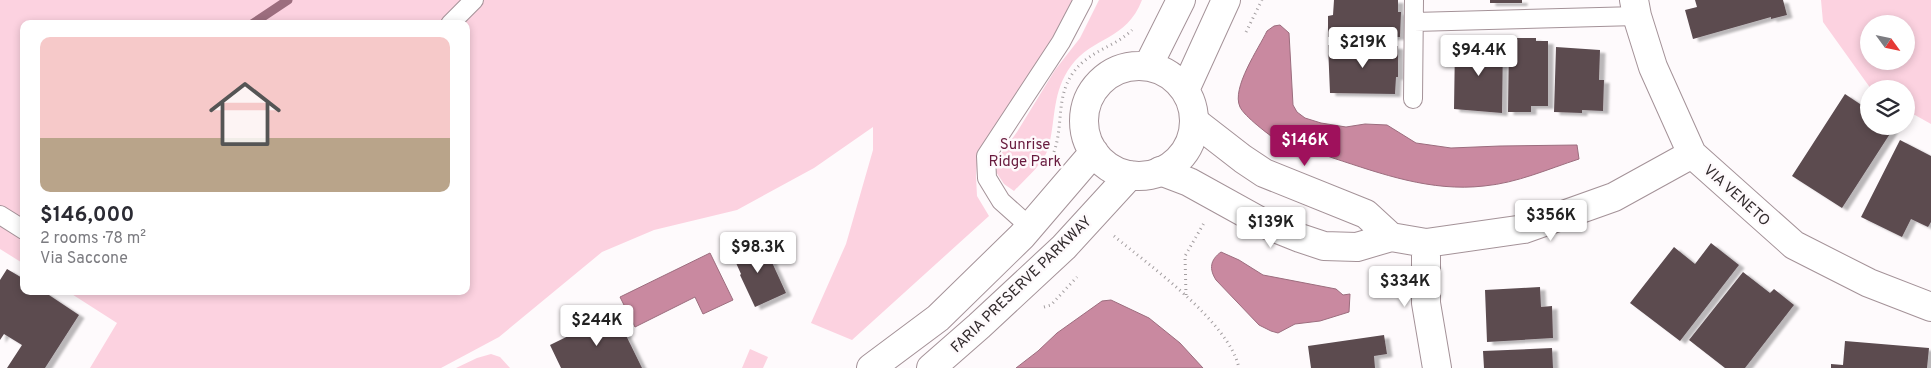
<!DOCTYPE html>
<meta charset="utf-8">
<style>
body{margin:0;font-family:Overpass,sans-serif;background:#f7f7f7;color:#2b2b33;height:100vh;display:flex;flex-direction:column;font-size:19px;white-space:nowrap}
*{box-sizing:border-box;margin:0}
p{font-size:16px;color:#7c7c81}
.icon{flex:none;width:28px;height:28px;fill:none;stroke:currentColor;stroke-width:2;stroke-linecap:round;stroke-linejoin:round}
.map{position:relative;flex:1;overflow:hidden}
.panel{position:absolute;left:20px;top:20px;width:450px;height:275px;display:flex;flex-direction:column;background:#fff;border-radius:10px;box-shadow:0 2px 8px #0003}
.panel>*{flex:none}
.needle{width:32px;rotate:123deg}
.buttons{position:absolute;left:1860px;top:15px;display:grid;gap:10px}
.buttons a{display:grid;place-items:center;width:55px;height:55px;border-radius:50%;background:#fff;box-shadow:0 2px 8px #0003;font-size:25px}
.price{position:absolute;translate:-50% -42px;padding:0 11px;border-radius:5px;background:#fff;color:#222;font-size:16px;line-height:32px;filter:drop-shadow(0 1px 2px #0008)}
.price::after{content:'';position:absolute;left:50%;top:30px;width:15px;height:11px;margin-left:-8px;background:inherit;clip-path:polygon(0 0,100% 0,50% 100%)}
.price.selected{background:#9f115c;color:#fff}
ul{padding:0;list-style:none}
li{display:grid;align-content:center;gap:10px;height:265px;padding:0 20px}
li span{display:grid;place-items:center;height:155px;border-radius:10px;color:#555}
li>.icon{margin-inline-start:auto}
span .icon{width:90px;height:90px;fill:#fffc;stroke-width:1}
li b{font-size:21px}
.map>svg:first-child{display:block}
.green{fill:#fcd2e0;fill-rule:evenodd}
.water{fill:#c989a0;stroke:#9c6d7e}
.lines{fill:none;stroke-linecap:round;stroke-linejoin:round}
.stream{stroke:#9c6d7e;stroke-width:9}
.building{fill:#5b4b50;filter:url(#shadow)}
.service-casing{stroke:#a49298;stroke-width:20}
.minor-casing{stroke:#a49298;stroke-width:30}
.tertiary-casing{stroke:#a49298;stroke-width:30}
.path{stroke:#a39ea0;stroke-width:3;stroke-dasharray:1 4;stroke-linecap:butt}
.service{stroke:#fff;stroke-width:18}
.minor{stroke:#fff;stroke-width:28}
.tertiary{stroke:#fff;stroke-width:28}
.labels{text-anchor:middle;stroke-width:5;stroke-linejoin:round;paint-order:stroke}
.park-label{font-size:15px;fill:#681b3e;stroke:#fefafc}
.street-label{font-size:15px;fill:#322b2d;stroke:#fefafc}
</style>
<div class="map">
<svg width="1931" height="368" viewBox="0 0 1931 368">
<defs>
<filter id="shadow"><feDropShadow dx="5.5" dy="3" stdDeviation="1" flood-color="#0004"/></filter>
</defs>
<rect width="100%" height="100%" fill="#fefafc"/>
<path class="green" d="M0,0h1074l-45,81 -51,73 -2,22 1,20 12,20 -137,124 -41,-17 35,-79 27,-94v-23l-59,41 -77,42 -83,20 -52,22 -103,85 -58,31h-351l27,-45 -50,-32h399v-267h-442v240l-24,-15z
M1099,0h43c-16,41 -49,36 -71,66 -19,26 -15,51 -22,80 -5,18 -23,32 -35,45l-10,-7 -8,-12 2,-14 19,-26 38,-62 25,-32z
M1821,0h110v124l-25,-14v-21h-35l-48,-67zM1869,24h37v37h-37z
M750,349l18,8 -5,11h-21z
M491,354l9,3 10,11h-54l21,-10z"/>
<path class="water" d="M1280,25l9,8 4,72 4,7 8,6 16,5 25,4 19,-3 22,1 29,18 35,5 49,-2 77,-1 2,14c-31,10 -62,24 -95,27 -53,6 -102,-12 -151,-28 -18,-7 -37,-12 -55,-17 -9,-6 -34,-25 -38,-34 -9,-19 19,-59 27,-76l7,-5z
M1221,252l18,8 24,15 73,14 7,6 7,-1 -1,18 -29,9 -25,3 -17,9 -7,-2 -12,-6 -43,-45c-7,-11 -6,-20 5,-28z
M710,253l23,47 -30,14 -8,-17 -60,30 -15,-30z
M1111,300l38,18 31,25 23,25h-187l22,-17 19,-18 45,-32z"/>
<g class="lines">
<path class="stream" d="M252,24l36,-24"/>
</g>
<path class="building" d="M1334,0h64v12h3l-1,25h-72v-21l5,-1z
M1490,0h32v3h-32z
M1695,0h88l4,15 -16,4v-2l-78,22 -8,-29 12,-3z
M1509,38h27v3h12v65h-17v6h-23z
M1470,41l33,1 -1,71 -48,-4 1,-65h15z
M1328,45l70,1v31h-2l-1,17 -65,-1z
M1556,47l44,3 -1,30h5l-1,31 -21,-1v3l-28,-1z
M1845,94l24,16v16h26l-53,82 -50,-32z
M1900,140l31,16v66l-3,5 -17,-8 -9,18 -41,-20z
M759,241l9,19 2,-2 16,35 -31,14 -15,-32 1,-1 -9,-20z
M1711,243l28,22 -59,76 -50,-38 44,-56 21,17z
M7,269l17,10v12h19l36,24 -34,53h-38l15,-23 -18,-11 -4,6v-60z
M1743,272l27,21 4,-4 20,16 -49,63h-20l-36,-28z
M1540,287l1,20 11,-1 1,32 -66,4 -2,-52z
M615,313l27,55h-81l-11,-23z
M1384,335l3,19 -13,2 1,12h-64l-3,-22z
M1845,341l84,7 -2,20h-96v-4l12,1z
M1552,348l1,20h-69l-1,-17z"/>
<g class="lines">
<defs>
<path id="service" d="M1414,22l223,-6
M450,24l24,-24
M1413,99l1,-99
M0,215l24,15
M1030,227l-29,-26 -14,-23 -1,-22 75,-114 22,-42"/>
<path id="minor" d="M1634,0l3,16 16,51 39,87 102,91 75,38 62,24
M1194,121l49,38 21,14 102,41 25,23
M1160,171l29,11 76,42 35,14 24,8 33,1 34,-10 35,6 98,-14 90,-32 78,-43
M1426,243v60l11,65"/>
<path id="tertiary" d="M1148,66l33,-66
M1084 121a55 55 0 1 1 110 0a55 55 0 1 1-110 0Z
M1185,90l41,-90
M871,368l67,-50 84,-82 72,-84
M931,368l48,-42 85,-79 66,-72"/>
</defs>
<use href="#service" class="service-casing"/>
<use href="#minor" class="minor-casing"/>
<use href="#tertiary" class="tertiary-casing"/>
<path class="path" d="M1246,32l16,-32
M1054,152c11,-31 -1,-64 29,-90 15,-13 35,-18 49,-32
M1114,236c36,30 115,86 125,132
M1186,295l-1,-39 19,-33
M1044,307l7,-2 26,-28"/>
<use href="#service" class="service"/>
<use href="#minor" class="minor"/>
<use href="#tertiary" class="tertiary"/>
</g>
<g class="labels">
<g class="park-label">
<text x="1025" y="149">Sunrise<tspan x="1025" dy="17">Ridge Park</tspan></text>
</g>
<g class="street-label">
<text transform="translate(1737 195) rotate(42)" y="5">VIA VENETO</text>
<text transform="translate(1021 284) rotate(-44)" y="5">FARIA PRESERVE PARKWAY</text>
</g>
</g>
</svg>
<div class="buttons">
<a><svg class="needle" viewBox="-14 -14 28 28"><path d="M0-13l5 13h-10z" fill="#e53935"/><path d="M0 13l5-13h-10z" fill="#7c7c81"/></svg></a>
<a><svg class="icon" aria-label="layers" viewBox="0 0 24 24"><path d="M12 4l9 5-9 5-9-5zM3 14l9 5 9-5"/></svg></a>
</div>
<b class="price" style="left:1363px;top:69px">$219K</b>
<b class="price" style="left:1479px;top:77px">$94.4K</b>
<b class="price selected" style="left:1305px;top:167px">$146K</b>
<b class="price" style="left:1551px;top:242px">$356K</b>
<b class="price" style="left:1271px;top:249px">$139K</b>
<b class="price" style="left:758px;top:274px">$98.3K</b>
<b class="price" style="left:1405px;top:308px">$334K</b>
<b class="price" style="left:597px;top:347px">$244K</b>
<section class="panel">
<ul>
<li><span style="background:linear-gradient(#f6c9c9 65%,#b9a48a 0)"><svg class="icon" aria-label="home" viewBox="0 0 24 24"><path d="M3 11l9-7 9 7M6 9v11h12V9"/></svg></span><div><b>$146,000</b><p>2 rooms · 78 m²</p><p>Via Saccone</p></div></li>
</ul>
</section>
</div>
